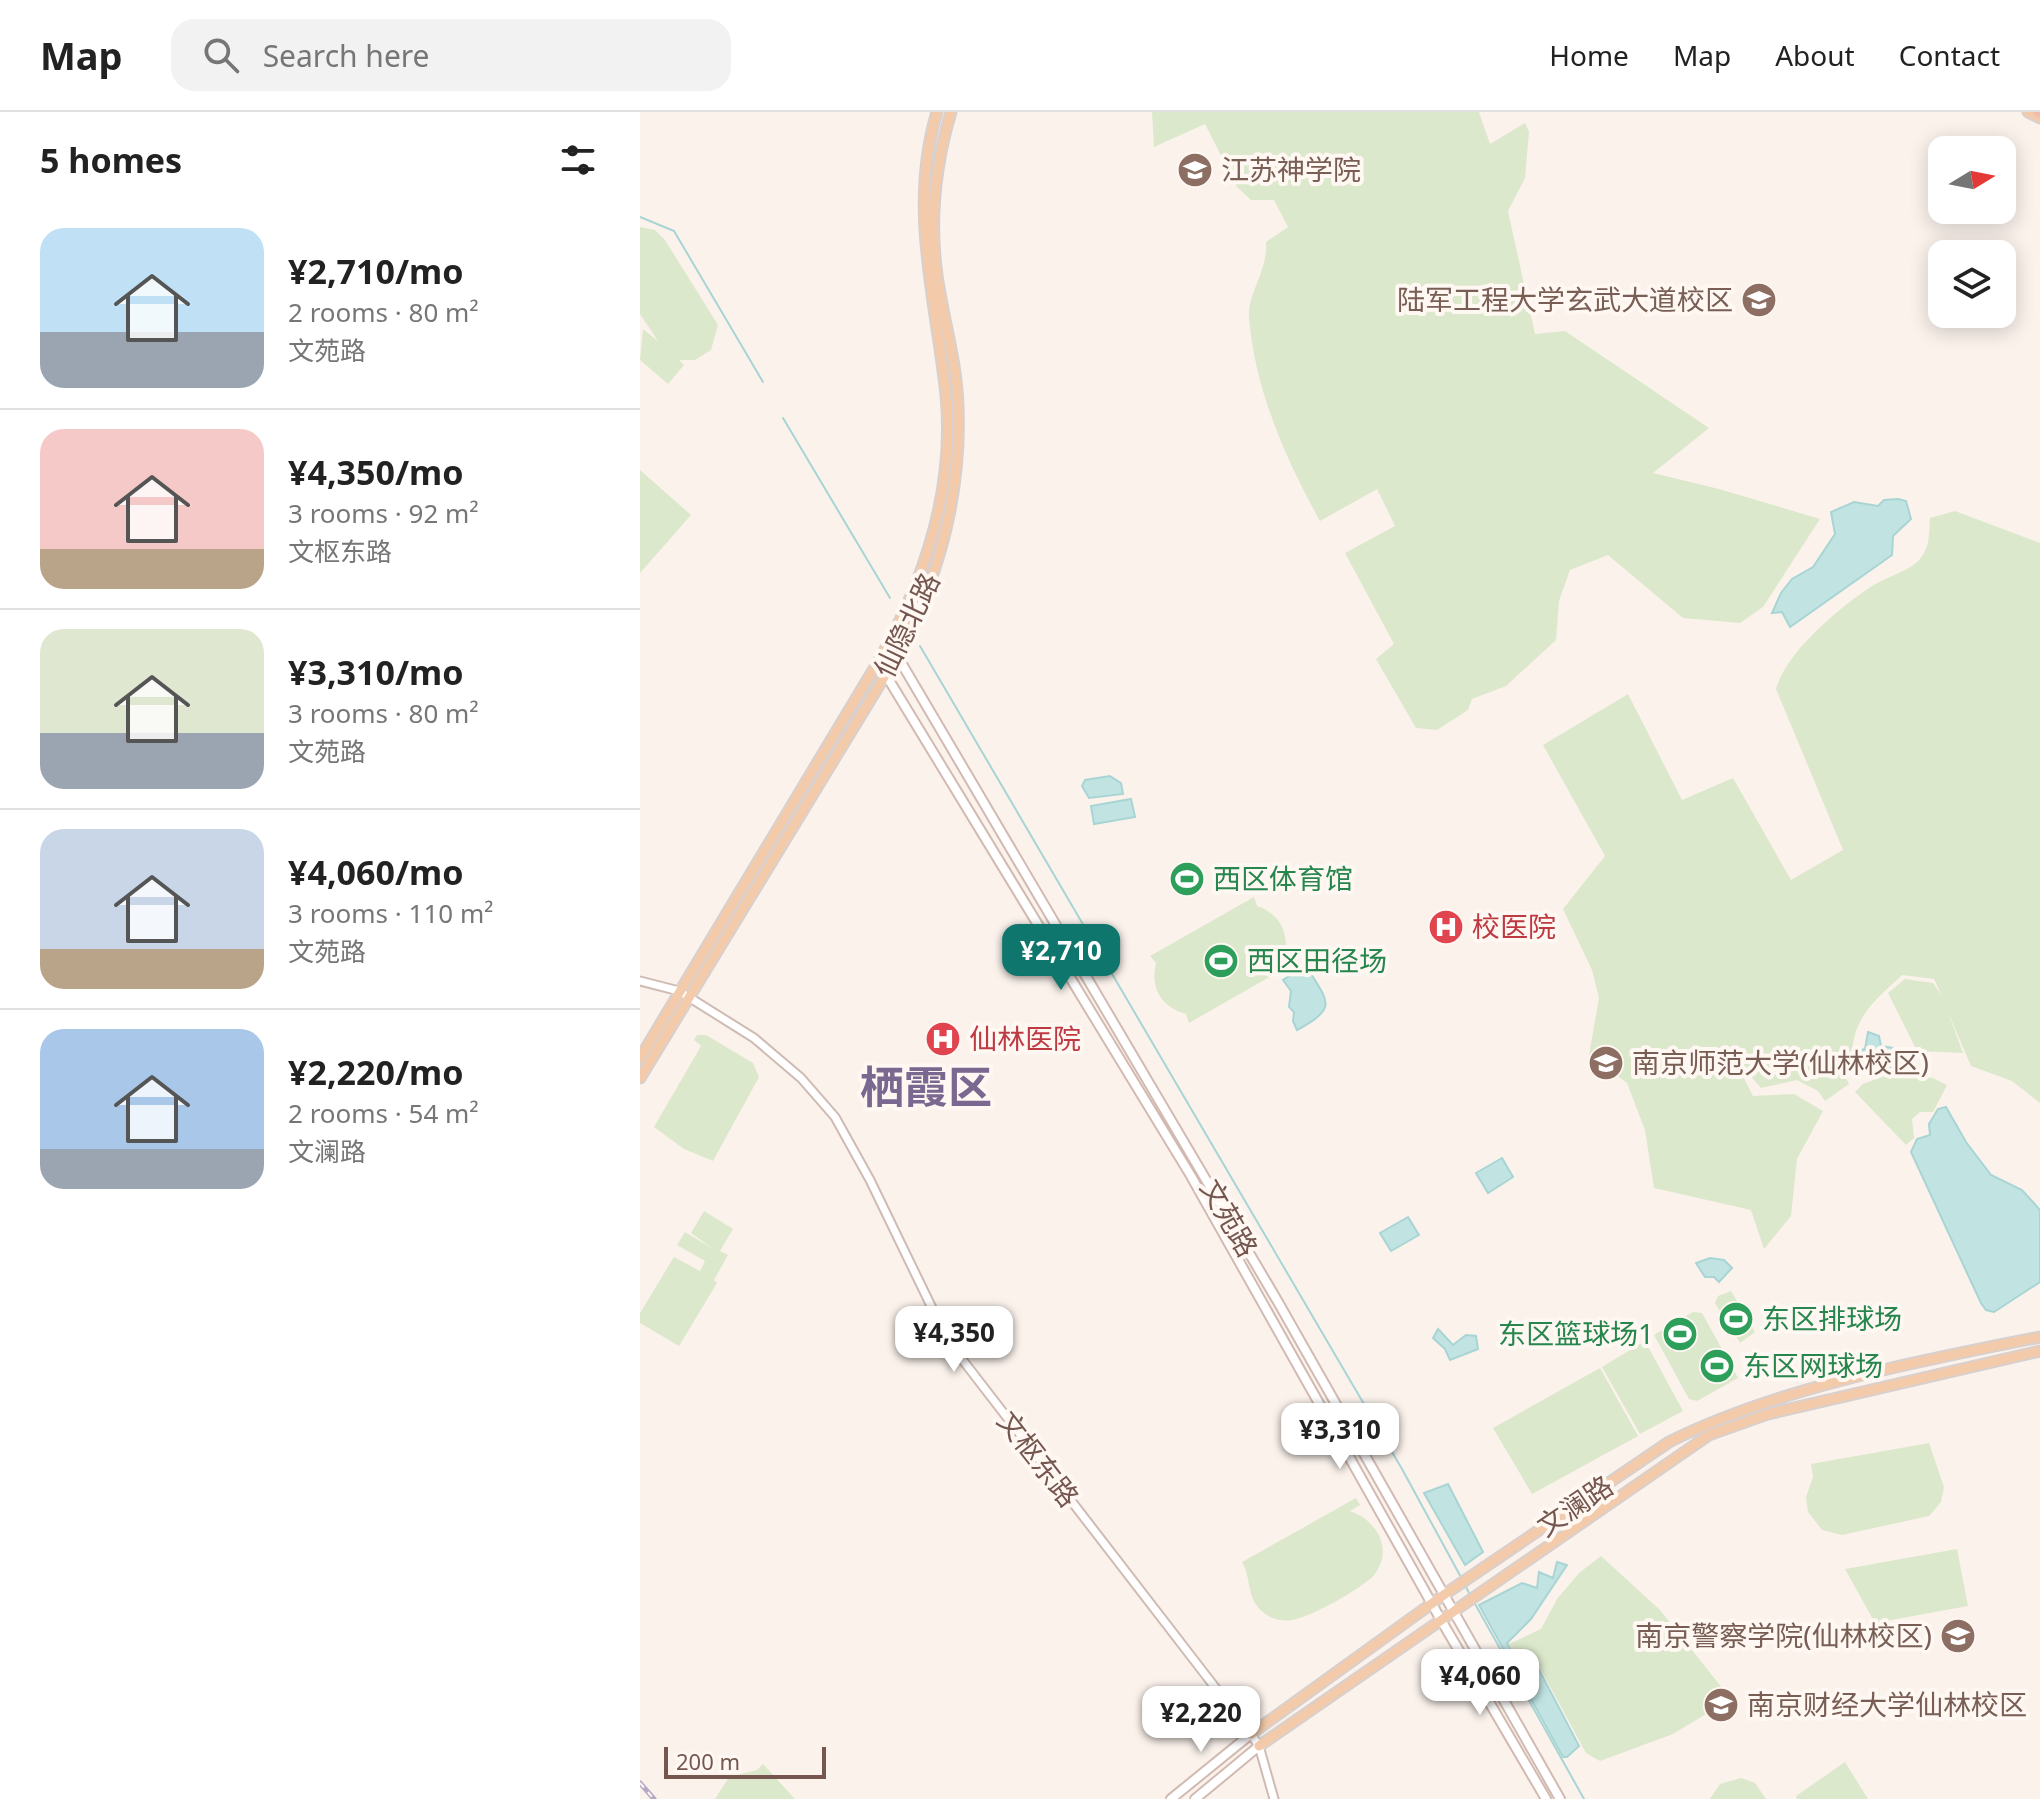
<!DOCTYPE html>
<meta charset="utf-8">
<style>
body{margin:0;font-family:"Noto Sans","Noto Sans SC",sans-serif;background:#f2f2f2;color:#222;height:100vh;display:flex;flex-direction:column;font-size:30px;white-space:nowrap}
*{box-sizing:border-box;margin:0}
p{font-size:26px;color:#767676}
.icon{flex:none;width:44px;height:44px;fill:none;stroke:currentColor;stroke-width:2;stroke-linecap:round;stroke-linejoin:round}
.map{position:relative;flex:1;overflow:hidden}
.panel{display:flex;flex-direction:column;background:#fff;width:640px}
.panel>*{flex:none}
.needle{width:52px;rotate:80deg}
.controls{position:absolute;left:1288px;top:24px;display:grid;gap:16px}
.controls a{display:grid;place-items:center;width:88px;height:88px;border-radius:16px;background:#fff;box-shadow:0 4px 20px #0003;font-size:40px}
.scale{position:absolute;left:24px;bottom:20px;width:162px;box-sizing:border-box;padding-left:8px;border:4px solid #755750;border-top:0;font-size:22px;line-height:28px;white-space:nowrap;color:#755750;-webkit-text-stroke:6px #fef7f2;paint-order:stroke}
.price{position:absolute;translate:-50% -68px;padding:0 18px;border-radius:16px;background:#fff;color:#222;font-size:26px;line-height:52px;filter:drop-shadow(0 2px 4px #0008)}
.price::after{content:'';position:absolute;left:50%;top:48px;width:24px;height:18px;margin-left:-12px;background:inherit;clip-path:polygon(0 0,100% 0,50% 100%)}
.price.current{background:#0f766e;color:#fff}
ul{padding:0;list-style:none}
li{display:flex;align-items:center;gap:24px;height:200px;padding:0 40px}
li+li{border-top:2px solid #e0e0e0}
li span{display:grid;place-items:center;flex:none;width:224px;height:160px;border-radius:24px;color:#555}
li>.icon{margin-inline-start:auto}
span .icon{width:96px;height:96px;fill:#fffc;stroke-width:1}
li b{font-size:34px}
h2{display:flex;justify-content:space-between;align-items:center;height:96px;padding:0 40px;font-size:34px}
header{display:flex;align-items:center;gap:48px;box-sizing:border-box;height:112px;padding:0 40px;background:#fff;border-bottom:2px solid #e0e0e0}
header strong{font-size:38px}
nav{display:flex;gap:44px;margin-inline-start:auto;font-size:28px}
.search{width:560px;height:72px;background:#f2f2f2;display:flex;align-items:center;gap:20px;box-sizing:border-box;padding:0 28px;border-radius:24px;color:#767676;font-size:30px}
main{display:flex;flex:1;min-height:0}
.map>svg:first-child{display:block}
.green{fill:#dce8cb}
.water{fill:#c1e4e3;stroke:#a8d5d4;stroke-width:2}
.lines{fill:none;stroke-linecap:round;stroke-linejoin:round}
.stream{stroke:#a8d5d4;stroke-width:2}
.tertiary-casing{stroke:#cfbbb4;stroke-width:11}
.secondary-casing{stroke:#d2bab2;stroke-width:12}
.primary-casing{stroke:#d8d0ce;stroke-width:13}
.trunk-casing{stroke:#d8d0ce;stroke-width:13}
.tertiary{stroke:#fff;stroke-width:7}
.secondary{stroke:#fff;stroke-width:8}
.primary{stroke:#f3cbab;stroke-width:9}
.trunk{stroke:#f1bcaa;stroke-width:9}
.rail-casing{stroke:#b4aac5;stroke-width:5}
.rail{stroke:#fef7f2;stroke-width:2;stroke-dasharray:6;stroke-linecap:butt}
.labels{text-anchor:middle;stroke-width:8;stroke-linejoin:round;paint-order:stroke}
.education-label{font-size:28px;fill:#785e54;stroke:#fef7f2;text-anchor:start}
.street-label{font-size:28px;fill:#755750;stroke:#fef7f2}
.leisure-label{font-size:28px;fill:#27864d;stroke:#fef7f2;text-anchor:start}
.health-label{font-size:28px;fill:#be3a42;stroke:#fef7f2;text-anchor:start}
.town-label{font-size:44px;font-weight:bold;fill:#7b6890;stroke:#fef7f2}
</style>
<header>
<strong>Map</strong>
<div class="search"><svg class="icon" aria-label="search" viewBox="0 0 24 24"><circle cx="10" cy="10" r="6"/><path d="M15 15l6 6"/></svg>Search here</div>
<nav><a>Home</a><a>Map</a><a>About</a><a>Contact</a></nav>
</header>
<main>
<section class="panel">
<h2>5 homes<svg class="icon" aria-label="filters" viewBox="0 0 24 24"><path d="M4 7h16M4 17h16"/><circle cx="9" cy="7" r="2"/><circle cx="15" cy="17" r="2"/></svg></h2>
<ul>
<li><span style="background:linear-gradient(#bfe0f5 65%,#9aa5b1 0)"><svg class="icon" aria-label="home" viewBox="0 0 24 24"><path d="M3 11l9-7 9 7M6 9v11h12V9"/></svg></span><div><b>¥2,710/mo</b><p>2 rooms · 80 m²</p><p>文苑路</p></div></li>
<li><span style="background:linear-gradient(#f6c9c9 75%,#b9a48a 0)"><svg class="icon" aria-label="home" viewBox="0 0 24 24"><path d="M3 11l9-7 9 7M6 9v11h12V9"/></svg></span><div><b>¥4,350/mo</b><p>3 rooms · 92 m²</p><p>文枢东路</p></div></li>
<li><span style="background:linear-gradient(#dfe7d0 65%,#9aa5b1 0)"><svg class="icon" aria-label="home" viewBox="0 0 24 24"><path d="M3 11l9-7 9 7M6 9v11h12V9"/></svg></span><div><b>¥3,310/mo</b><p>3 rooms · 80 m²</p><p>文苑路</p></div></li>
<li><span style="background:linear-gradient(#c9d6e8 75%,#b9a48a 0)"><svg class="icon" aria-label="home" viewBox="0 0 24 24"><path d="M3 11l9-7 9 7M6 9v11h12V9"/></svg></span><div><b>¥4,060/mo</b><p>3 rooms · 110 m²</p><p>文苑路</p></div></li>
<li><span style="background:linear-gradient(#a9c7e8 75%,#9aa5b1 0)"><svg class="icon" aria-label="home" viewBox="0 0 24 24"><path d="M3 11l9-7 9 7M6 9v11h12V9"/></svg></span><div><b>¥2,220/mo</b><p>2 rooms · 54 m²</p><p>文澜路</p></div></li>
</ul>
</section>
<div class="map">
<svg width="1400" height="1687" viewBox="0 0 1400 1687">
<rect width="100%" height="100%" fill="#fbf2ec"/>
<path class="green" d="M512,0h327l11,32 35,-21 4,9 -4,46 -17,33 27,123 30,-3 144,97 -56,45 66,16 101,30 -57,88 -23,16 -57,-5 -75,-63 -38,15 -11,31 -3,39 -50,46 -34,13 -4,11 -31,20 -21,-2 -40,-69 18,-15 -49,-91 50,-27 -18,-37 -57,32c-34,-61 -65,-131 -71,-203 -2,-24 19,-47 17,-76l22,-15 -14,-27h-23l-14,-13 -32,-63 -51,23z
M0,115l15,3 10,10 53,85 -7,25 -16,10h-16l5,5 -16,19 -28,-24 3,-31 15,12 -18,-27z
M0,358l51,45 -51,58z
M1315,399l85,32v560l-28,-22 -41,-15 -23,-54 15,41 -46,-2 -29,-58 17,-14 28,4 9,13 -8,-17 -32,-4c-33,31 -50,43 -51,90l-28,-15 -1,3 16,8 11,23 -24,17 -7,-10 -21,-11 -36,8 -14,-16 -4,4 10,20 41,-2 29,17 -26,48 -6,57 -27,33 -13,-39 -97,-22 -9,-58 -18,-47 -38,-28 10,-57 -7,-28 -29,-61 42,-53 -62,-111 85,-51 54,106 51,-22 58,102 52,-30 -67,-161c10,-37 64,-82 96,-103 13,-8 31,-13 44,-23 14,-12 13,-28 14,-45z
M614,785l3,9c24,8 32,28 28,52l7,6 -103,59 -3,-9c-25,-7 -36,-26 -30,-51l-6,-7z
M57,923h9l47,28 6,14 -46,84 -29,-12 -30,-22 47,-81 -7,-6z
M1250,962l43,4 14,7 -14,27h-13l-8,7 2,19 -8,7 -51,-53 8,-8z
M64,1099l29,18 -13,22 8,4 -14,25 3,3 -38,63 -39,-23v-10l34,-56 26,14 5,-10 -28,-16 8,-13 28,17 -22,-16z
M1091,1179l24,41 -15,11 -25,-40 3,-7z
M1053,1200l9,1 36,65 -41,23 -8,-2 -35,-64z
M1005,1229l38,70 -43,23 -38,-67z
M960,1256l38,68 -106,58 -39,-66z
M1289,1331l15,44 -3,15 -12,14 -87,19 -20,-5 -14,-18 -2,-15 7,-20 -2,-13z
M716,1386l4,7 -10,6c27,9 44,39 24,64 -11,13 -65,43 -82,45 -10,2 -21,-1 -29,-8 -17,-13 -11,-33 -21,-50z
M1317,1437l11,57 -93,17 -30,-54z
M961,1444l59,54 71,89 -58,35 -73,27 -14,-8 -54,-100 -14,6 -9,-15 32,-15 16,-30 22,-26z
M1205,1650l23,37h-71l-1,-3z
M123,1652l32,35h-80l14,-22 28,-7z
M1101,1666l14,5 11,16h-56l10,-15z"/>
<path class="water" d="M1258,387l8,2 5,18 -18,17 -1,19 -102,72 -8,-15 -10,1 9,-20 11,-14 21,-12 22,-33 -4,-22 23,-10 24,4 6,-6z
M470,664l11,7 2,11 -34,4 -7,-12 3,-6z
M491,687l4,18 -41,7 -3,-18z
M666,853c20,36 35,42 -9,65l-4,-9 1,-9 -5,-5 2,-16 -8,-11z
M1228,920l11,4 2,10 12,2 5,18 -32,4 -5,-20 4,-1z
M1306,995l20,35 25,33 31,15 18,20v72l-46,30 -8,-2 -5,-7 -70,-151 6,-13 13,-4 -1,-11 9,-15z
M862,1046l11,19 -25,16 -12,-20z
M768,1105l11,18 -28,16 -11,-18z
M1070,1146l14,2 8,8 -13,14 -5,-5h-9l-9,-14z
M798,1217l15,16 13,-10 10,1 2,13 -28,11 -5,-11 -12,-11z
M808,1372l35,68 -18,13 -41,-72z
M917,1450l10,3 -36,54 -24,24 9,17 14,-2 5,4 44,84 -12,11h-4l-84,-152 43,-22 15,5 2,-16 14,6z"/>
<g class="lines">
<path class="stream" d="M0,105l34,14 89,151
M143,306l107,180
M280,534l482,823 60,110
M825,1473l6,12
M834,1490l110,197"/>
<defs>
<path id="tertiary" d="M0,869l39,10 75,47 47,40 34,39 35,63 78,161 303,393 8,12 15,53"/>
<path id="secondary" d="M249,530l389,660 282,497
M238,550l313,514 250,444 105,179
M531,1687l80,-65
M555,1687l64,-53"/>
<path id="primary" d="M1388,0l12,6
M0,946l238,-396c47,-82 77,-171 68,-267 -10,-95 -38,-187 -9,-283
M0,966l246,-404c8,-17 18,-32 26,-48 32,-69 49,-143 46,-219 -1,-45 -15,-88 -21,-132 -8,-57 -2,-109 14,-163
M611,1622l194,-140 224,-152c110,-55 251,-81 371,-105
M619,1634l450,-311 59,-21 272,-63"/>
<path id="trunk" d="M1398,0l2,1"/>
</defs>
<use href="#tertiary" class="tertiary-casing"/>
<use href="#secondary" class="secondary-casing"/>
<use href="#primary" class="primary-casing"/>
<use href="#trunk" class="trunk-casing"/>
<use href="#tertiary" class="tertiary"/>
<use href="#secondary" class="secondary"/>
<use href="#primary" class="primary"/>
<use href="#trunk" class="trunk"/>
<defs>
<path id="rail" d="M0,1671l14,16"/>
</defs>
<use href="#rail" class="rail-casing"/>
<use href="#rail" class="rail"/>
</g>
<defs>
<symbol id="university-disc" viewBox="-11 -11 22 22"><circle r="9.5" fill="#8d6e63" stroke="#fef7f2"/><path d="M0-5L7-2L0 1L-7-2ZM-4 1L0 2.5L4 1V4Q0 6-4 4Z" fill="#fff"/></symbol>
<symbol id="stadium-disc" viewBox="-11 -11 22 22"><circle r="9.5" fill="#2e9e5b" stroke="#fef7f2"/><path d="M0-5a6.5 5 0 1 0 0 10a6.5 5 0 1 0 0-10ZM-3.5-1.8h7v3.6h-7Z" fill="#fff"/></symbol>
<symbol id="hospital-disc" viewBox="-11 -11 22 22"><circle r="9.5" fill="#e0444e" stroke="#fef7f2"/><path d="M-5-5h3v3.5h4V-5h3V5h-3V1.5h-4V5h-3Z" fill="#fff"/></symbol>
</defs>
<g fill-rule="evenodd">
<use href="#university-disc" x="535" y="38" width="40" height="40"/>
<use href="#university-disc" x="1099" y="168" width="40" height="40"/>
<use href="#stadium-disc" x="527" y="747" width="40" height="40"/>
<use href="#hospital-disc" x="786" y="795" width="40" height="40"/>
<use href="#stadium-disc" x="561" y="829" width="40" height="40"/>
<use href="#hospital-disc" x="283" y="907" width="40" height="40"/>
<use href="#university-disc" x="946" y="931" width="40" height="40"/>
<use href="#stadium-disc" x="1076" y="1187" width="40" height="40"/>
<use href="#stadium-disc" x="1020" y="1202" width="40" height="40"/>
<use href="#stadium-disc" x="1057" y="1234" width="40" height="40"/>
<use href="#university-disc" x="1298" y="1504" width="40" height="40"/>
<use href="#university-disc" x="1061" y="1573" width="40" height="40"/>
</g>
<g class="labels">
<g class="education-label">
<text x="581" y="68">江苏神学院</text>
<text x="1093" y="198" text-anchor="end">陆军工程大学玄武大道校区</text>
<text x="992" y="961">南京师范大学(仙林校区)</text>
<text x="1292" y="1534" text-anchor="end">南京警察学院(仙林校区)</text>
<text x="1107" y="1603">南京财经大学仙林校区</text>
</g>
<g class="street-label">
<text transform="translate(267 513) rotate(-64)" y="10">仙隐北路</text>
<text transform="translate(589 1106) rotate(60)" y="10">文苑路</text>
<text transform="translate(398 1347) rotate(52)" y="10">文枢东路</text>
<text transform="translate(935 1394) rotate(-34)" y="10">文澜路</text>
</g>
<g class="leisure-label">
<text x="573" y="777">西区体育馆</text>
<text x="607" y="859">西区田径场</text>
<text x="1122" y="1217">东区排球场</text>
<text x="1014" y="1232" text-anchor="end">东区篮球场1</text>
<text x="1103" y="1264">东区网球场</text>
</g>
<g class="health-label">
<text x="832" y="825">校医院</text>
<text x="329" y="937">仙林医院</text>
</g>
<g class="town-label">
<text x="286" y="991">栖霞区</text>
</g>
</g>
</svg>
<div class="controls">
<a><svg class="needle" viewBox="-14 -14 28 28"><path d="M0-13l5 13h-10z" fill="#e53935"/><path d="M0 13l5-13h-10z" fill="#767676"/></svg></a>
<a><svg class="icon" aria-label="layers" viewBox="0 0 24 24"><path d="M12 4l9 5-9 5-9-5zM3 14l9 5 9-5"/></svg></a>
</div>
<div class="scale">200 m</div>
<b class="price current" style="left:421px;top:880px">¥2,710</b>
<b class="price" style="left:314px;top:1262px">¥4,350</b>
<b class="price" style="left:700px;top:1359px">¥3,310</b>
<b class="price" style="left:840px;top:1605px">¥4,060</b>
<b class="price" style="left:561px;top:1642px">¥2,220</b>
</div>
</main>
